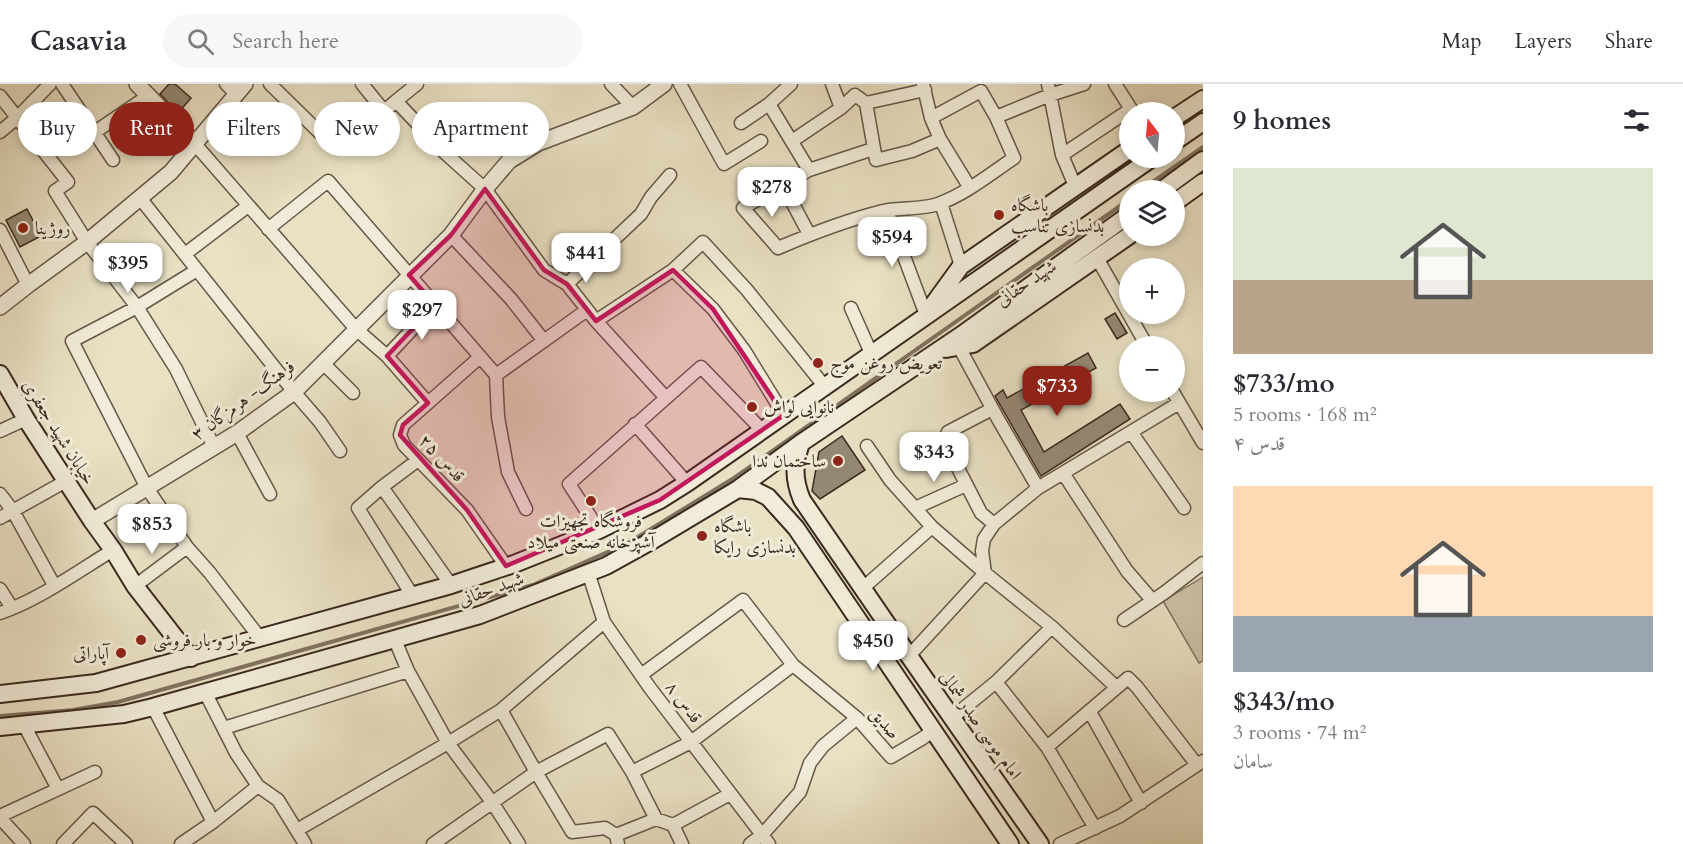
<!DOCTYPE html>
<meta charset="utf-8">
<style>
body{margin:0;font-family:Cardo,Amiri,serif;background:#f7f7f7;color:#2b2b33;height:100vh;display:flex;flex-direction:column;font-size:22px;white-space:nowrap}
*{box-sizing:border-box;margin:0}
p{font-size:20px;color:#7c7c81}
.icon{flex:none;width:33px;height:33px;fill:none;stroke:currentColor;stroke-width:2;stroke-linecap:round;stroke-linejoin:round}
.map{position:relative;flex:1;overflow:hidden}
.sheet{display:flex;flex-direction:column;background:#fff;width:480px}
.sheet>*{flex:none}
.top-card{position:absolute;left:18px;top:18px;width:570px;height:54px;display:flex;gap:12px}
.needle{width:39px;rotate:344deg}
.fabs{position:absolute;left:1119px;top:18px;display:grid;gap:12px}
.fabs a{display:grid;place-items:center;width:66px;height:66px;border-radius:50%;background:#fff;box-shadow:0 3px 9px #0003;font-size:30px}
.price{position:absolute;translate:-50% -51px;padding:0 14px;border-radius:12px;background:#fff;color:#222;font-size:20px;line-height:39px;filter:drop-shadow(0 2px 3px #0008)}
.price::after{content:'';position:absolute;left:50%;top:36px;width:18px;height:14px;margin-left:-9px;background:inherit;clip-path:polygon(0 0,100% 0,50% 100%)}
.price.active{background:#8f2418;color:#fff}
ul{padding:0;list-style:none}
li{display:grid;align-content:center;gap:12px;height:318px;padding:0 30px}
li span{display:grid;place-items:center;height:186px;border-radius:0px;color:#555}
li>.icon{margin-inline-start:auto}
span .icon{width:108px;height:108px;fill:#fffc;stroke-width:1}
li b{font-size:26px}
h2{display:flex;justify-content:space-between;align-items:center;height:72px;padding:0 30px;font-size:26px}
.pill{padding:0 21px;border-radius:27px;background:#fff;box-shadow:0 3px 9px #0003;font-size:21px;line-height:54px}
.pill.active{background:#8f2418;color:#fff}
header{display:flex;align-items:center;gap:36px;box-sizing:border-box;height:84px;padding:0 30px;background:#fff;border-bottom:2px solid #e1e1e2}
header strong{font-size:28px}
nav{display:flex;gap:33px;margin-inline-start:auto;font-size:21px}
.search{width:420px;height:54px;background:#f7f7f7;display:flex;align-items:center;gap:15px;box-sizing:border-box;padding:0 21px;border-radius:33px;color:#7c7c81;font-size:22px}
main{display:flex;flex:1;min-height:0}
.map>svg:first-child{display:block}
.green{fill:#cbc2a8;stroke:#827664;stroke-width:1.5}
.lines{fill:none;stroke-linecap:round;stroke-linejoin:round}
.stream{stroke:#807260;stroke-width:4}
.building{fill:#958975;stroke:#3a291f;stroke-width:1.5}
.minor-casing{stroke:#665748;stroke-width:15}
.tertiary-casing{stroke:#665748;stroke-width:18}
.secondary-casing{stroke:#3a291f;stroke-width:20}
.minor{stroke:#f1ecd9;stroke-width:12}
.tertiary{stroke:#f1ecd9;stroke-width:15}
.secondary{stroke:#f1ecd9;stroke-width:16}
.marked{fill:#c2185b;fill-opacity:0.2;stroke:#c2185b;stroke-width:4.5;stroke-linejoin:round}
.poi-dot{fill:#8f2418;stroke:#f1ecd9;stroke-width:2}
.labels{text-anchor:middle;stroke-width:6;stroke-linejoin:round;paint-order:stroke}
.poi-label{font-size:18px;fill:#3a291f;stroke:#f1ecd9;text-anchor:start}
.street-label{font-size:18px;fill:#3a291f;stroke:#f1ecd9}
</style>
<header>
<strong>Casavia</strong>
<div class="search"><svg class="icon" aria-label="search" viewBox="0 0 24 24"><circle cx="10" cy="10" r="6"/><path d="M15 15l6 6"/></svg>Search here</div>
<nav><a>Map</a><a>Layers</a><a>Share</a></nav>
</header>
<main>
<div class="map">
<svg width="1203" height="760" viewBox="0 0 1203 760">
<rect width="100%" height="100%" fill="#e9e1c4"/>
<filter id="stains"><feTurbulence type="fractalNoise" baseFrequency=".00333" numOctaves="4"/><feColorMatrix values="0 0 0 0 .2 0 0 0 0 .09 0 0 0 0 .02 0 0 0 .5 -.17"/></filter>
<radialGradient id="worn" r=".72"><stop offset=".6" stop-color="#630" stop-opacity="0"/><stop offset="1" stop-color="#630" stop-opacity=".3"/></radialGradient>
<path class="green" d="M1203,493v84l-4,2 -36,-62z"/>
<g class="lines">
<path class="stream" d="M1141,106l62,-43
M0,632l73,-6 45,-8 415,-117 95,-42 106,-65 396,-279"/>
</g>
<path class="building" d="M169,0h6l16,14 -13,15 -18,-19z
M27,125l14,27 -21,11 -14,-27z
M1115,229l12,20 -10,6 -12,-20z
M1088,269l8,15 -75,42 23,42 76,-48 10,15 -89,57 -46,-80 8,-6 4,8z
M842,352l23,34 -45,29 -8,-8 7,-39z"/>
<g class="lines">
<defs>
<path id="minor" d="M62,0l51,76
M226,0l10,10
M270,0l52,51
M362,0l22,27 12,-10 49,52 40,36 59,81 23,14 29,37 70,77
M611,0l22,23
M680,0l44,80 37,-23
M832,0l9,24
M923,0l8,34 9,21 30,49
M1048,0l14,71 13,31
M925,6l-59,13 10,57 36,-9 28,-12
M0,12l68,86 -13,9 32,51 50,65 39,62 38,78
M396,17l21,-17
M769,20l40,66
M996,33l54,-22 34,-11
M741,39l28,-19 22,-20
M0,48l18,-15 32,-33
M95,48l53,-36
M792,57l49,-33 14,-13 11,8
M195,60l161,185 31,27 41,47
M873,65l-64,21 -66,38 35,40c35,-15 69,-28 105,-37 19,-4 37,-1 55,-7 28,-10 52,-30 76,-46l-18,-41 -15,-26 -50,27
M445,69l35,-35
M1062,71l69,-46 -16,-25
M783,101l26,49
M140,114l154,194 26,30 20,29
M941,119l20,63
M887,127l39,104
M268,145l60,-48 168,194 2,42 10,55 18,37
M0,146l28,55
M451,151l60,64 33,42
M185,170l63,-48
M1097,174l50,88
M197,186l-60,37 -65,34 75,147 40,59 23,26 50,65
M673,186l40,39 31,41 40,65
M567,200l74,-70 10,-17 19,-22
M851,224l20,45
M596,237l77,-51 30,-28 44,48 78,97
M959,263l39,72 40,69
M387,272l48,-51
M480,273l-77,68 -3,10 4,10 63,65 39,56
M323,279l30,30
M496,291l91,-65
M1173,308l30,51
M992,325l-44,23 -4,9 37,72 13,11
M635,340l52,59
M0,347l26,-12
M1131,348l53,76
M237,349l33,61
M867,362l23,34 42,47 53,46
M1063,389l64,98 25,29
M382,403l69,98
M0,410l13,17 41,74
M915,424l51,-23
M0,434l66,-37
M599,446l-30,-46 132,-117 61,63
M588,488l16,50 46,66 119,156
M985,489l-3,-22 2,-12 10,-15 44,-36 141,-85
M135,502l52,-39
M863,504l69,-61
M0,505l12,19
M412,511l-54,-87 24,-21 36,-27
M0,529c40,-14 77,-41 113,-63
M1124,536l40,-27 39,-30
M395,556l13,31 40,72 44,59 27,42
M909,572l76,-83 67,54 64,60
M641,591l102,-75 50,65 64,53 34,39 32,-19 10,-8
M996,598l51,65 48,81
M205,608l31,61 22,33 20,14 27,44
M153,623l60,115
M501,626l35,62 36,60 33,-4 11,7 2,9
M1090,628l51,91
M953,633l43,-35 56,-55
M24,641l34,64
M224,644l184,-57
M1047,663l81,-69 9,9 60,78
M632,688l59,-30 102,-77
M0,732l95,-44
M0,734l24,26
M673,741l57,-31
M297,746l151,-87 53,-33 103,-88
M616,751l40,-16 17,6 9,19
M63,760l30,-31 33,31
M181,760l32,-22 45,-36
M433,760l103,-72 72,-38 24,38 24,47
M750,760l12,-9 38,-43 10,-29 13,-17 34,-28
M1060,760l60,-28 83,-55"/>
<path id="tertiary" d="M137,0l58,60
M0,223l28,-22 59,-43 84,-70 74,-88
M92,437l145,-88 57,-41 157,-157 34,-46 24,-28 29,-18 95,-36 31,-23"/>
<path id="secondary" d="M1174,34l29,-19
M1174,58l29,-20
M1162,106l41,-30
M1174,119l29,-21
M932,222l29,-40 169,-117
M946,265l27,-5 157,-109
M0,290l26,45 66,102 21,29 22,36 56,72
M801,359c-7,21 -8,35 1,57l107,156 131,188
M738,405l18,2 12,6 28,31 214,316
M0,610l96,-11 355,-98 63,-21 85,-34 61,-30 27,-17 465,-325
M0,643l124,-13 29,-7 327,-92 126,-49 47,-26 85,-51 63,-46 159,-107 170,-122"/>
</defs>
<use href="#minor" class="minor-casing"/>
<use href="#tertiary" class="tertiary-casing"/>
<use href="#secondary" class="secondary-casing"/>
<use href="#minor" class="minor"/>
<use href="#tertiary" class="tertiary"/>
<use href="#secondary" class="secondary"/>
</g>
<path class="marked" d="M485,105l59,81 23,14 29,37 77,-51 40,39 71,106 -124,85 -154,66 -39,-56 -67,-75 3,-10 25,-22 -41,-47 48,-51 -26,-30 42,-40z"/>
<g class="poi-dot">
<circle cx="999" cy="131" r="6"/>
<circle cx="23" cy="144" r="6"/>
<circle cx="818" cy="279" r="6"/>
<circle cx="752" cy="323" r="6"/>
<circle cx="838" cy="377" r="6"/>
<circle cx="591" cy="417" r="6"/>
<circle cx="702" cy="452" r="6"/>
<circle cx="141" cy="556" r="6"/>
<circle cx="121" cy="569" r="6"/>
</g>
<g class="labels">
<g class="poi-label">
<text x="1011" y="127">باشگاه<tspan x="1011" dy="21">بدنسازی تناسب</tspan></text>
<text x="35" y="150">روژینا</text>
<text x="830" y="285">تعویض روغن موج</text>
<text x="764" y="329">نانوایی لواش</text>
<text x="826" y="383" text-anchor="end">ساختمان ندا</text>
<text x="591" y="443" text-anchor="middle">فروشگاه تجهیزات<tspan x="591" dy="21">آشپزخانه صنعتی میلاد</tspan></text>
<text x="714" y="448">باشگاه<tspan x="714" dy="21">بدنسازی رایکا</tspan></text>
<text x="153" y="562">خوار و بار فروشی</text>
<text x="109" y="575" text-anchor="end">آپاراتی</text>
</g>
<g class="street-label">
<text transform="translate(1026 199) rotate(-34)" y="6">شهید حقانی</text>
<text transform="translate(243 316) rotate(-36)" y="6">فرهنگ- هرمزگان ۳</text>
<text transform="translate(59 348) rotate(58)" y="6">خیابان شهید جعفری</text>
<text transform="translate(442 374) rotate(47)" y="6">قدس ۲۵</text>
<text transform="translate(491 505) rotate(-20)" y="6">شهید حقانی</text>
<text transform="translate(684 618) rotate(53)" y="6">قدس ۸</text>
<text transform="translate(885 639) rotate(48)" y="6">صدیق</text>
<text transform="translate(981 641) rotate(55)" y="6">امام موسی صدر شمالی</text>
</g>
</g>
<rect width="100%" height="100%" filter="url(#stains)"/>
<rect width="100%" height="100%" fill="url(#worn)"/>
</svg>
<div class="fabs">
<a><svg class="needle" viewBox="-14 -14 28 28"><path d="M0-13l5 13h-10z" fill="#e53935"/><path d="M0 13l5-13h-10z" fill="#7c7c81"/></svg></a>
<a><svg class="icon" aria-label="layers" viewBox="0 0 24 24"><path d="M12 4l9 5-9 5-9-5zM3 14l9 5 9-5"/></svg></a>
<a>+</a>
<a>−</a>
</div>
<b class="price" style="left:772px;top:134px">$278</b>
<b class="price" style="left:892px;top:184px">$594</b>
<b class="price" style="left:586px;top:200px">$441</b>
<b class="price" style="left:128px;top:210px">$395</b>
<b class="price" style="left:422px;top:257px">$297</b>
<b class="price active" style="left:1057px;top:333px">$733</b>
<b class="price" style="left:934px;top:399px">$343</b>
<b class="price" style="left:152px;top:471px">$853</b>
<b class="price" style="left:873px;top:588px">$450</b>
<div class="top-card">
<a class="pill">Buy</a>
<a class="pill active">Rent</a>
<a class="pill">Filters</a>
<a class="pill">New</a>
<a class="pill">Apartment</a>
</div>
</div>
<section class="sheet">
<h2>9 homes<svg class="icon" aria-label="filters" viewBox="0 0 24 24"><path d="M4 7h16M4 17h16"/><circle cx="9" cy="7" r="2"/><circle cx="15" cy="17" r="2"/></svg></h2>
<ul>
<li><span style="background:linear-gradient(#dfe7d0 60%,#b9a48a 0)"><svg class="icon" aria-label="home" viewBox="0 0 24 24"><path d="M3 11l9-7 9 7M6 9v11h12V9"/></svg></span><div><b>$733/mo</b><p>5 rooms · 168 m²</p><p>قدس ۴</p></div></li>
<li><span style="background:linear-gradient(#ffd9b3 70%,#9aa5b1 0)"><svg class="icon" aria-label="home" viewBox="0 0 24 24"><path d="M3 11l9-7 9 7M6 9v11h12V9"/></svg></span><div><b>$343/mo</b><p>3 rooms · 74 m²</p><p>سامان</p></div></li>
</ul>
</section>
</main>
